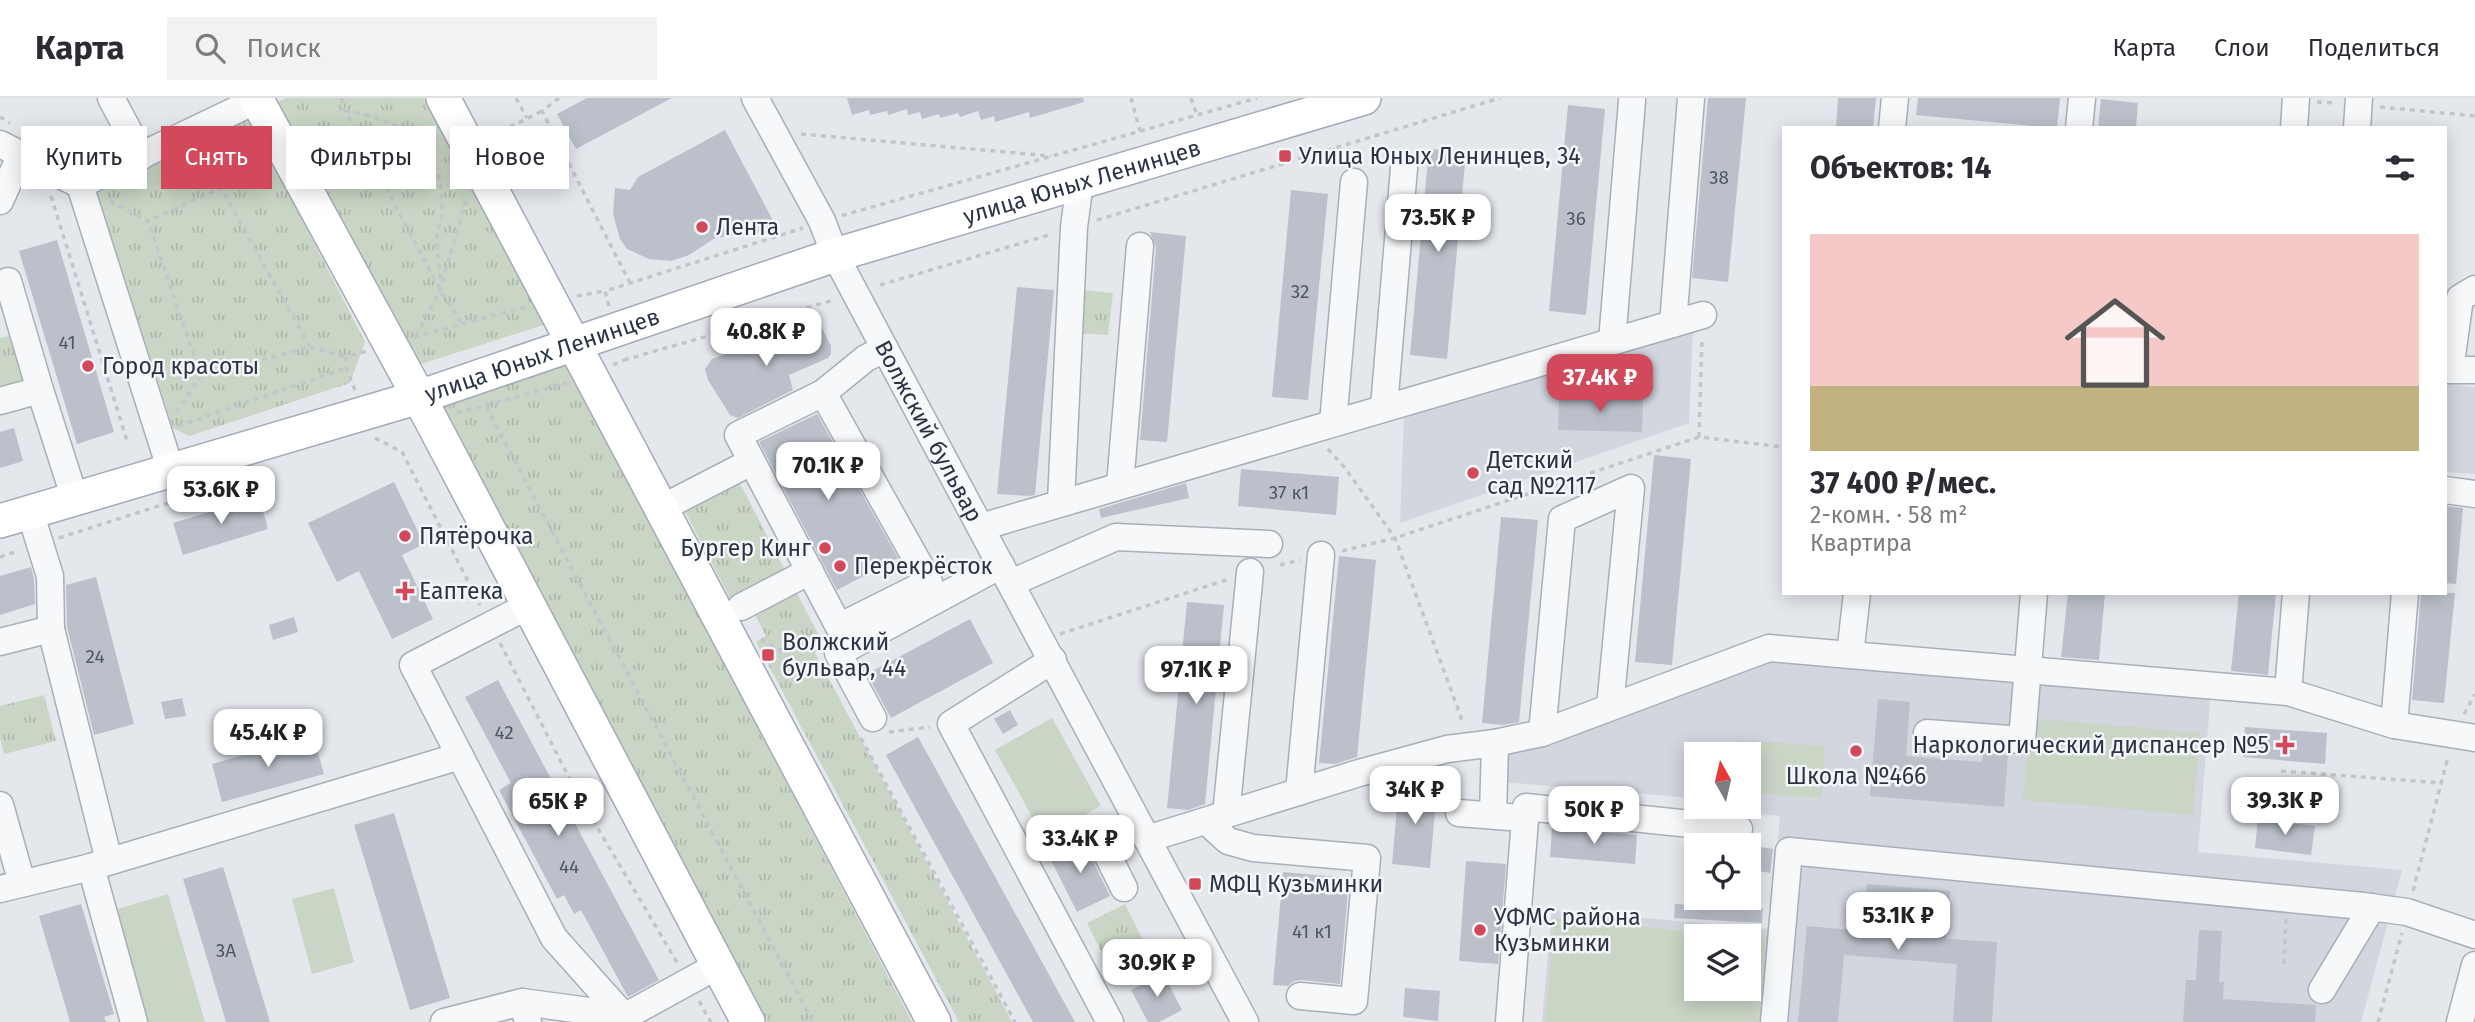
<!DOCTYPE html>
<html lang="ru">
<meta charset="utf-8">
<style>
body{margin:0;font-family:"Fira Sans",sans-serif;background:#f2f2f3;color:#2b2b33;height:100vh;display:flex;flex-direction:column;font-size:26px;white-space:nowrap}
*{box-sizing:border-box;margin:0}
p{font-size:23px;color:#7c7c81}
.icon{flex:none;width:38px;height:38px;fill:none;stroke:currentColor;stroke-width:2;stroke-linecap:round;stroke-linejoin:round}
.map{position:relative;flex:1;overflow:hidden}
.drawer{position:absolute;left:1782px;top:28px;width:665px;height:469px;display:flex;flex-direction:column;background:#fff;border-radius:0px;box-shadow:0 4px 18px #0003}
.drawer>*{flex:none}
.banner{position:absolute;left:21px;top:28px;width:665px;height:63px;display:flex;gap:14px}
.needle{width:46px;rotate:352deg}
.controls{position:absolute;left:1684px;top:644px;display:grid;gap:14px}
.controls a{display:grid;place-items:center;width:77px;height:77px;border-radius:0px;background:#fff;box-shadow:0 4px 18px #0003;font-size:35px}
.price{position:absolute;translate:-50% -60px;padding:0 16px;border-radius:14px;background:#fff;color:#222;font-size:23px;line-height:46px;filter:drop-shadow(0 2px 4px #0008)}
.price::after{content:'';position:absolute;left:50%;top:42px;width:21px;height:16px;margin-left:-10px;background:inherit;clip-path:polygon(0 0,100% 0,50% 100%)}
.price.current{background:#d1495b;color:#fff}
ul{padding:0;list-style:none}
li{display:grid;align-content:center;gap:14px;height:371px;padding:0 28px}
li span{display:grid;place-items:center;height:217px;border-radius:0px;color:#555}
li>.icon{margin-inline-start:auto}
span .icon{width:126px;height:126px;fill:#fffc;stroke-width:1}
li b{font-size:30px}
h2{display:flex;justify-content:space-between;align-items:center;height:84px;padding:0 28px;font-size:30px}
.pill{padding:0 24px;border-radius:0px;background:#fff;box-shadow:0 4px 18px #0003;font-size:24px;line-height:63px}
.pill.current{background:#d1495b;color:#fff}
header{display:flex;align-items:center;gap:42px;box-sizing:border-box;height:98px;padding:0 35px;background:#fff;border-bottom:2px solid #e1e1e2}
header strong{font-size:33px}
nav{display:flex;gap:38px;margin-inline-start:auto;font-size:24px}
.search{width:490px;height:63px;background:#f2f2f3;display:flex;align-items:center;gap:18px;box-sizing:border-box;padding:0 24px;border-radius:0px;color:#7c7c81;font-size:26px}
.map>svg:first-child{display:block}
.built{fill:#d2d6de;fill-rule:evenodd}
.grass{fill:url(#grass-tufts)}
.pitch{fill:#c9d6c5}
.building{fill:#bbc0ca}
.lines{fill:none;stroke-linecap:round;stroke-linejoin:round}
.minor-casing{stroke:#a9aeb7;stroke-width:29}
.major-casing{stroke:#a3abb8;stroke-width:36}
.path{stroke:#c2c5cb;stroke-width:3.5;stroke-dasharray:5 5;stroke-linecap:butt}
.minor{stroke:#f7f8fa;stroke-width:26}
.major{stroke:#fff;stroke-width:33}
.poi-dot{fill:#d1495b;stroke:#f4f6f9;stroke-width:2.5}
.labels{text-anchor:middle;stroke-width:5;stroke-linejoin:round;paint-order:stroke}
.number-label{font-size:19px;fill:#4f5766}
.poi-label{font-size:23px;fill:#2b3445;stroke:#f4f6f9;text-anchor:start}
.street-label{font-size:23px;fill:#2b3445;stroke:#f4f6f9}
</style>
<header>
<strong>Карта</strong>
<div class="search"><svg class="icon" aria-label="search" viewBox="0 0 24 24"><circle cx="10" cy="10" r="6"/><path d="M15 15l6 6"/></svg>Поиск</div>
<nav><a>Карта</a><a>Слои</a><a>Поделиться</a></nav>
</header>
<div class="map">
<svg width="2475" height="924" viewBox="0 0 2475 924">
<defs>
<pattern id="grass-tufts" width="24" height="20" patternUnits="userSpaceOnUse" patternTransform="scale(1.75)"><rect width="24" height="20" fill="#c9d6c5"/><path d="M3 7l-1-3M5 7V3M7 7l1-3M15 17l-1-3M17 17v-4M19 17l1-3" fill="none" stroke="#adb8ab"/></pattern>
</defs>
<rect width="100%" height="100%" fill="#e4e7ec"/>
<path class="built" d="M1693,231l-4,94 -289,100 4,-109z
M2445,286l30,3v87l-30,-2z
M1770,554l441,37 -13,163 204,18 -41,152h-819l10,-112 218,19 10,-113 -90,-8 1,-10 -187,-16 2,-33zM1696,656h52v53h-52zM1696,838h52v53h-52z"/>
<path class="grass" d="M286,0h138l120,227 -130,41 -138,-263z
M249,18l116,226 -15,41 -161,53 -16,-8 -77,-237z
M1083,192l30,3 -5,42 -29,-2z
M10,238l14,47 -24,6v-51z
M567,266l345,658h-145l-330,-615z
M736,378l49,94 -55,28 -49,-94z
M794,490l28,53 -7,12 197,369h-53l-203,-380 10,-6 -14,-27z
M44,597l12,46 -52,13 -4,-16v-32z
M1125,806l24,48 -38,19 -24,-48z"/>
<path class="pitch" d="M1052,620l49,88 -57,32 -49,-88z
M2030,620l170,15 -7,82 -170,-15z
M1741,642l84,6 -4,52 -73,-5v-39h-8z
M334,790l20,74 -42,12 -20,-75z
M168,796l37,128h-58l-33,-112z
M1554,820l184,18h-42v53h52v-52l17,2 -6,83h-214z"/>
<path class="building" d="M587,0h85l-96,51 -19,-35z
M847,0h236l1,4 -54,16 -1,-6 -34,10 -1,-6 -13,4 -3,-9 -18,6 -2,-4 -18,5 -1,-4 -17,5 -2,-7 -12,3 -1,-6 -19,6 -1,-4 -17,4 -1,-5 -17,5z
M1708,0h38l-18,184 -36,-4z
M1838,0h38l-3,30h-37z
M1918,0h142l-3,30 -141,-13z
M2101,1l37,4 -2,25h-38z
M1568,7l37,4 -19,206 -37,-4z
M725,32l53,100 -63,8 -26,17 -18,6 -22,-2 -22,-10 -7,-10 -7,-25 2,-26 15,2 8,-13z
M1429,51l37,3 -19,207 -37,-4z
M1291,92l37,4 -20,206 -36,-3z
M1150,134l36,4 -19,206 -27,-2 16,-193z
M57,142l57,192 -37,12 -58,-193z
M1017,189l37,3 -19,205 -6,1 -32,-2z
M818,225l3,3 10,20v8l-3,4 -39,17 4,15 -55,28 -8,-3 -22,-35 -3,-11 7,-10 99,-35z
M1559,297l84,4 -1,33 -84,-2z
M817,316l81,144 -61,32 -78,-148z
M14,330l9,33 -23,7v-36z
M1654,357l37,4 -19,206 -37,-3z
M1241,371l98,8 -3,38 -98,-9z
M394,384l30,62 -22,11 31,64 -41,20 -33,-68 -22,11 -29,-59z
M1186,385l3,15 -88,20 -2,-9z
M259,399l9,32 -85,26 -10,-32z
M2445,408l18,2 -7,76 -11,-1z
M1501,419l37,3 -19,202 -16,3 -21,-2z
M1339,458l37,4 -19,197 -22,7 -16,-1z
M31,469l3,12 1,25 -35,11v-39z
M96,479l38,147 -40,11 -27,-108 -1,-42z
M2068,495h37l-6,67 -38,-3z
M2239,495h37l-8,82 -37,-4z
M2421,495h34l-11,110 -32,-3z
M1187,504l37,3 -19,199 -17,6 -21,-2z
M294,519l4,15 -25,8 -4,-15z
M970,521l23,44 -102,55 -24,-44z
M498,582l161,300 -31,17 -47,-87 -7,4 -10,-19 -7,4 -58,-109 12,-7 -46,-86z
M182,600l4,18 -21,3 -4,-17z
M1878,601l32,3 -4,54 76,6 1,-9 25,2 -4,52 -134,-11z
M1010,612l8,15 -15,9 -9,-15z
M2245,629l82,6 -2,31 -82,-7z
M313,637l11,39 -102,28 -10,-38z
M918,639l10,18 147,267h-42l-147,-267z
M1399,687l38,3 -7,80 -38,-4z
M394,715l56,185 -40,12 -56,-185z
M2258,721l57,7 -4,29 -56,-7z
M1552,730l85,7 -2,29 -85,-7z
M1086,739l2,14 22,45 -33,16 -28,-56z
M1748,747l25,4 -3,24 -22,-4z
M1466,763l40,3 -8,100 -39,-3z
M223,769l47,155h-44l-43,-143z
M1283,774l66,6 -9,106 -39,-4 -7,1 -6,5 -15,-1z
M1867,786l83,7 -4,48 51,3 -5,80h-39l4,-58 -113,-9 -6,67h-40l9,-96 56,5z
M81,806l33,110 -10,3 2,5h-36l-31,-106z
M1675,806l88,4 -1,15 -88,-5z
M2199,832l23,1 -3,51h5l-1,17 93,6 -1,17h-132l3,-42h10z
M1163,875l19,37 -23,12h-11l-17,-32z
M1405,890l35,3 -2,30 -35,-4z"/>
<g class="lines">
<defs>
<g id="minor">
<path d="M111,0l31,58"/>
<path id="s1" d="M755,0l67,123 13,34 50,94 360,673"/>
<path d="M1892,30l3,-30"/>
<path d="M2079,30l3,-30"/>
<path d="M2294,30l2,-30"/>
<path d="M2357,30l2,-30"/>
<path d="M0,46l80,41"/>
<path d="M80,87l91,286"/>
<path d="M80,87l181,-87"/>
<path d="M0,103l21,-47"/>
<path d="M8,183l32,109"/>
<path d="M1673,226l18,-226"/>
<path d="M1612,243l20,-240"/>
<path d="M2445,272h30"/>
<path d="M2450,272l10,-72 15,-9"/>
<path d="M823,295l106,189 -90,45 -101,-192 85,-42 43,-35 19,-9"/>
<path d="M0,303l40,-11 35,109"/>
<path d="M1384,309l20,-239"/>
<path d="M1333,325l21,-241"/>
<path d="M1120,387l20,-239"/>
<path d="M2445,392l30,4"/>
<path d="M1061,404l13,-275 6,-45"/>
<path d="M662,410l89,-46"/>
<path d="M30,414l20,64 1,53 58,232"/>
<path d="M981,429l722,-212"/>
<path d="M1011,485l105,-46 153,7"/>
<path d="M1857,495l-7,62 438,37 106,33 81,13"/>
<path d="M528,508l-115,59 141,273 75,84"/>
<path d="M741,509l69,-36"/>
<path d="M0,544l51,-13"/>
<path d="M1053,562l-102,64 159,298"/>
<path d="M2288,594l8,-99"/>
<path d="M873,620l-35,-65 163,-88"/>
<path d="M2394,627l11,-132"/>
<path d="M1542,635l20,-214 69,-31 -21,219"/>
<path d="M1927,635l95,7 12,-147"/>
<path d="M1299,694l22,-237"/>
<path d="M0,707l22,78"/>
<path d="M1459,715l50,4"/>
<path d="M1226,717l24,-243"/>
<path d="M1493,717l2,-72"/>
<path d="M1206,723l22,20 25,7 114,10 -13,143 -54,-5"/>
<path d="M1147,741l212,-66 88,-24 48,-6 47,-10 227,-85 81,7"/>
<path d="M1102,746l22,44"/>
<path d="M91,769l43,155"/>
<path d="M0,791l91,-22 369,-111"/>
<path d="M2322,892l50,-83"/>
<path d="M522,904l104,14 91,-50"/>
<path d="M444,924l78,-20 6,20"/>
<path d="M1509,924l17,-215 213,22"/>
<path d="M1774,924l15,-171 574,55 44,6 68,23"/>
<path d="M2460,924l15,-57"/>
</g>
<g id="major">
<path d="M256,0l163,299 329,625"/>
<path d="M443,0l491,924"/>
<path id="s2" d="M0,423l419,-124 416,-142 529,-157"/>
</g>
</defs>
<use href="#minor" class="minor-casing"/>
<use href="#major" class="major-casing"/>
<path class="path" d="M341,0l4,12 95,180 23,35
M516,0l11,20
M559,0l-17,13 88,172
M1131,0l9,33
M1191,0l6,17
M2317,4l20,1
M2380,9l95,9
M345,12c61,13 97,31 97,100 0,9 -4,18 -5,27 -1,16 4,32 3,48
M0,19l10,6
M801,36l250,22
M492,38l50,-25
M1333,50l11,17
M512,80l51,-26
M221,90l5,-50
M51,98l77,248
M110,103l38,20 53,155 109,-29 -89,-159 -73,33
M842,116l2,1 413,-117
M1097,122l403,-122
M880,187l172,-51
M577,198l28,-5
M609,208l-4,-15 198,-63
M416,238l24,-46 25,-87 4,-2
M414,239l111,-30
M310,249l36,10
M624,262l210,-60
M613,267l11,-5
M355,292l-9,-23v-10l21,-6
M486,309l327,615
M176,314l25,-36
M457,315l110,-30
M178,328l168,-58
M1699,339l3,-99
M375,340l27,14 78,153
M1328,351l17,19 50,70 66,179v8
M59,440l199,-64
M1342,453l53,-13 304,-101 84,10
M0,459l18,-6
M1280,467l20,-5
M1060,536l169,-55
M761,541l64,40
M500,545l77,150 101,171
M2464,616l11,-20
M889,634l41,-5
M861,640l154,284
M2281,673l160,12
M2413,793l35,-134
M2284,866l2,-45
M699,903l12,21
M2378,924l24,-89"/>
<use href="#minor" class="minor"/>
<use href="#major" class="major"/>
</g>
<g class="poi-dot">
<rect x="1278" y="51" width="14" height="14" rx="3.5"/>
<circle cx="702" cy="129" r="7"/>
<circle cx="88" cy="268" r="7"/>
<circle cx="1473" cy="375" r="7"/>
<circle cx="405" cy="438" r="7"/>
<circle cx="825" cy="450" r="7"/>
<circle cx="840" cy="468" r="7"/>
<path d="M401.5 482.5h7v7h7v7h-7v7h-7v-7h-7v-7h7z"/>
<rect x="761" y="550" width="14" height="14" rx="3.5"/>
<path d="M2281.5 636.5h7v7h7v7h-7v7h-7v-7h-7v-7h7z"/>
<circle cx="1856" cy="653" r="7"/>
<rect x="1188" y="779" width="14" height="14" rx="3.5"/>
<circle cx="1480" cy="832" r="7"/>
</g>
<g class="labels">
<g class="number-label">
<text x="1719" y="86">38</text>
<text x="1576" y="127">36</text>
<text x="1300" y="200">32</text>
<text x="67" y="251">41</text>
<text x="1289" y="401">37 к1</text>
<text x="95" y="565">24</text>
<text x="504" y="641">42</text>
<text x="569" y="775">44</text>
<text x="1312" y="840">41 к1</text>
<text x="226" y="859">3А</text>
</g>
<g class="poi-label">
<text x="1299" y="66">Улица Юных Ленинцев, 34</text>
<text x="716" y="137">Лента</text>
<text x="102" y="276">Город красоты</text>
<text x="1487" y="370">Детский<tspan x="1487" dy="26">сад №2117</tspan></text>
<text x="419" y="446">Пятёрочка</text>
<text x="811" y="458" text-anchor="end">Бургер Кинг</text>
<text x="854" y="476">Перекрёсток</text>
<text x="419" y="501">Еаптека</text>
<text x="782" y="552">Волжский<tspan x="782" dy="26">бульвар, 44</tspan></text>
<text x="2269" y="655" text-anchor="end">Наркологический диспансер №5</text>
<text x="1856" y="686" text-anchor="middle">Школа №466</text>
<text x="1209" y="794">МФЦ Кузьминки</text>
<text x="1494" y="827">УФМС района<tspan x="1494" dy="26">Кузьминки</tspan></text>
</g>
<g class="street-label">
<text dy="8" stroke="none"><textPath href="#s2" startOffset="1134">улица Юных Ленинцев</textPath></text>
<text dy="8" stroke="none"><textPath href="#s2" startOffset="567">улица Юных Ленинцев</textPath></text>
<text dy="8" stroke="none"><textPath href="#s1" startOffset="376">Волжский бульвар</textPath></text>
</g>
</g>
</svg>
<div class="controls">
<a><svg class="needle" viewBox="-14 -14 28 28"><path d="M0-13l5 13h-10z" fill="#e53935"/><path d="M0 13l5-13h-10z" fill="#7c7c81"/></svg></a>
<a><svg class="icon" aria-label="locate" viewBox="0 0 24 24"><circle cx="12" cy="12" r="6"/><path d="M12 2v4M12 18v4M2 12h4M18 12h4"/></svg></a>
<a><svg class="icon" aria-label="layers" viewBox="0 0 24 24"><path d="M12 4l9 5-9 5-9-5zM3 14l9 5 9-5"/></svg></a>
</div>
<b class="price" style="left:1438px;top:156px">73.5K ₽</b>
<b class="price" style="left:766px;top:270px">40.8K ₽</b>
<b class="price current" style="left:1600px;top:316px">37.4K ₽</b>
<b class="price" style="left:828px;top:404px">70.1K ₽</b>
<b class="price" style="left:221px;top:428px">53.6K ₽</b>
<b class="price" style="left:1196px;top:608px">97.1K ₽</b>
<b class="price" style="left:268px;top:671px">45.4K ₽</b>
<b class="price" style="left:1415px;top:728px">34K ₽</b>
<b class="price" style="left:2285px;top:739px">39.3K ₽</b>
<b class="price" style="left:558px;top:740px">65K ₽</b>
<b class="price" style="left:1594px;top:748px">50K ₽</b>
<b class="price" style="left:1080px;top:777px">33.4K ₽</b>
<b class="price" style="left:1898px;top:854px">53.1K ₽</b>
<b class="price" style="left:1157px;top:901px">30.9K ₽</b>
<div class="banner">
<a class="pill">Купить</a>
<a class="pill current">Снять</a>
<a class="pill">Фильтры</a>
<a class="pill">Новое</a>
</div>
<section class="drawer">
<h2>Объектов: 14<svg class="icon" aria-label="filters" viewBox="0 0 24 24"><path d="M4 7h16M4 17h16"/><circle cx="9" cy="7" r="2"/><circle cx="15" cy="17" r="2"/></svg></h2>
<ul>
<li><span style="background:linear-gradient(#f6c9c9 70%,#c2b280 0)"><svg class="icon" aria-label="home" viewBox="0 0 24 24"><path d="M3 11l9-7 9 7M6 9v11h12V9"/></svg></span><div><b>37 400 ₽/мес.</b><p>2-комн. · 58 m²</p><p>Квартира</p></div></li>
</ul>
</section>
</div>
